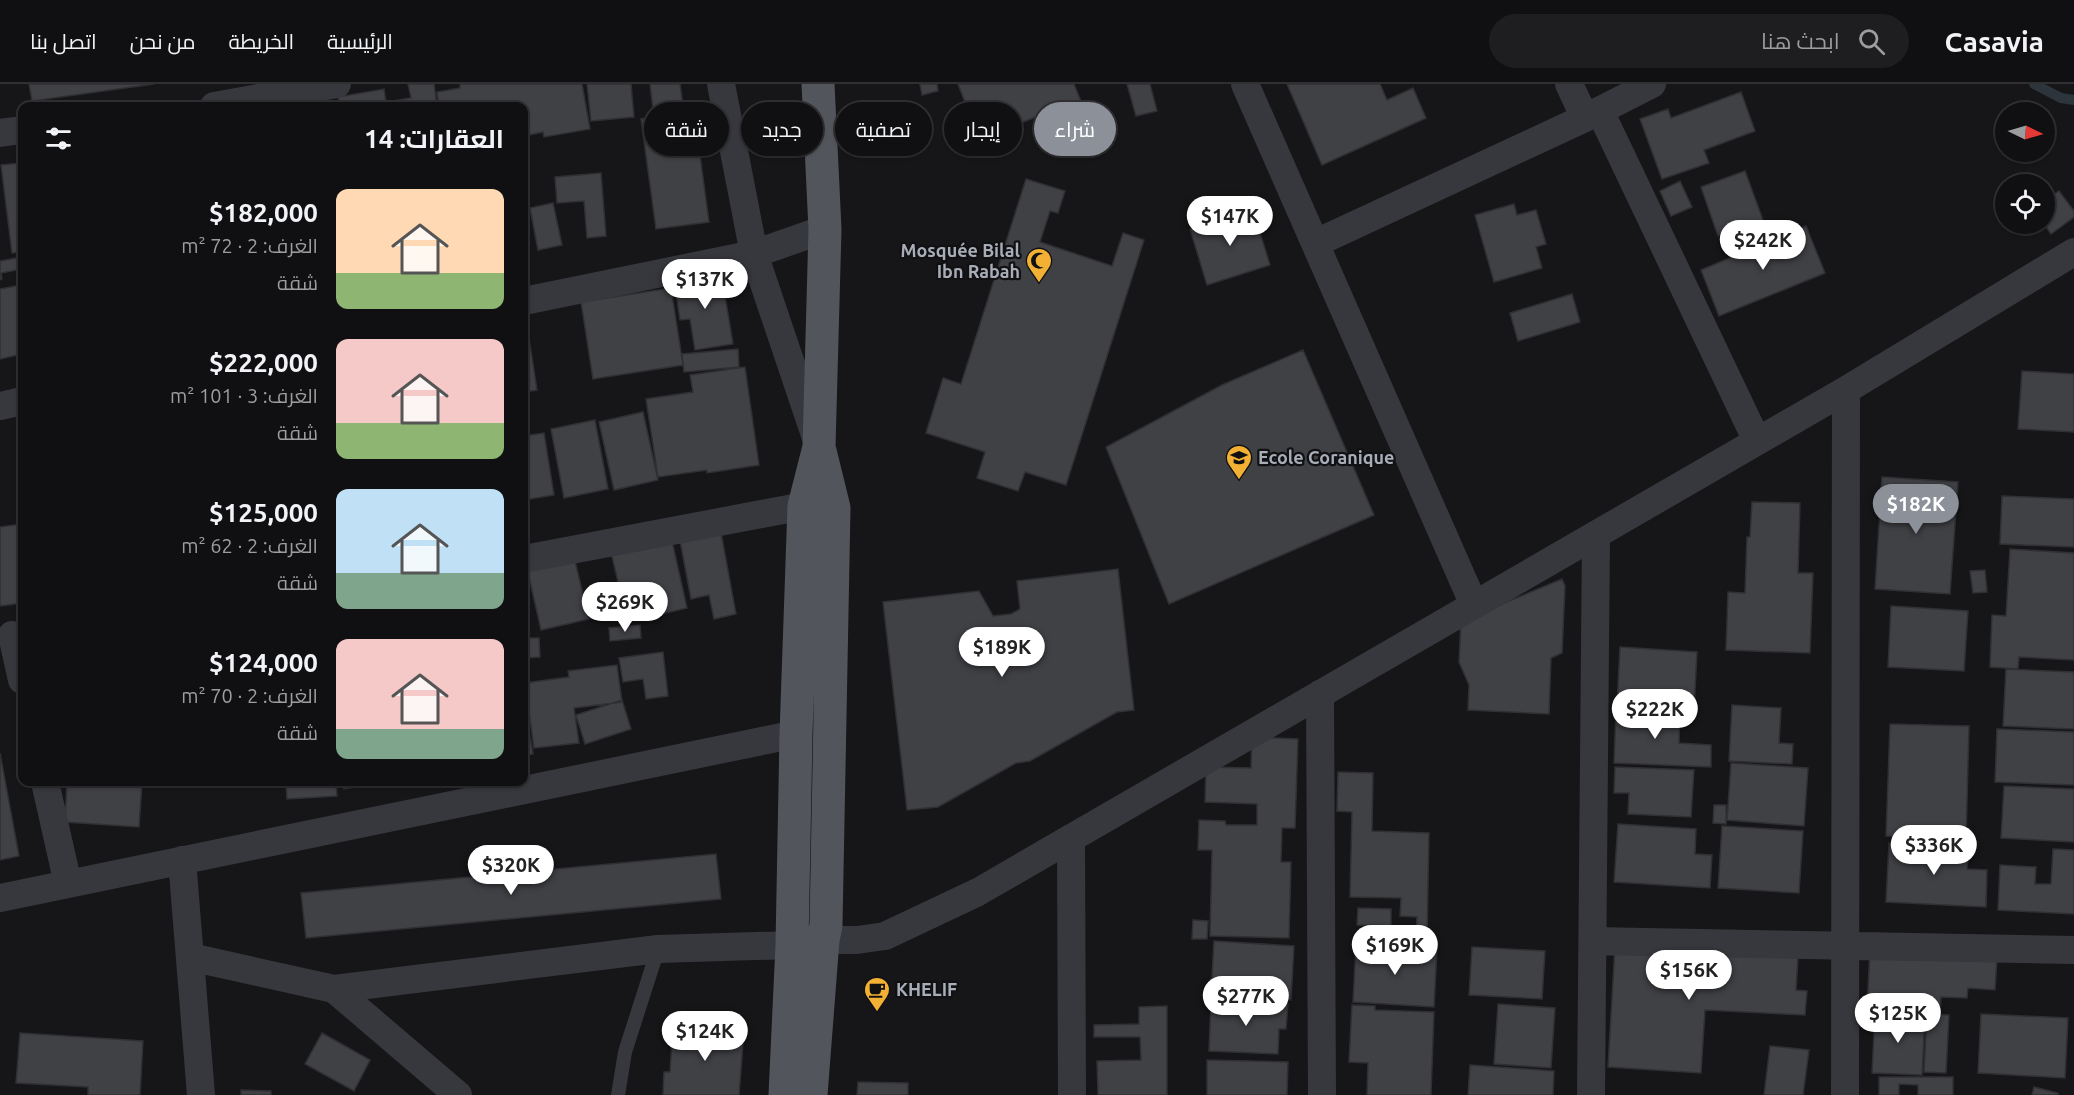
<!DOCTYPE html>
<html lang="ar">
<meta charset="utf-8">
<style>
body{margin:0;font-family:Ubuntu,Cairo,sans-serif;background:#1e1e20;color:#f1f3f6;direction:rtl;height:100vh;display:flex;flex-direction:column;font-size:22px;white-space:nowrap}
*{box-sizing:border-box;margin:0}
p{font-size:20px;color:#9c9d9f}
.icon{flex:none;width:33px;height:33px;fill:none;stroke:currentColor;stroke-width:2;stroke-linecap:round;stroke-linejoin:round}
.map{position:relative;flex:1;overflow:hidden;direction:ltr}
.details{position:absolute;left:18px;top:18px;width:510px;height:684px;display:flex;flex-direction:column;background:#101012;border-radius:12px;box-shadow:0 2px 4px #0004,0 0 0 2px #303032;direction:rtl}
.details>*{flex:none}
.banner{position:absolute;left:546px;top:18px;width:570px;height:54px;direction:rtl;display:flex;gap:12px}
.needle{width:39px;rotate:95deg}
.tools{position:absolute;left:1995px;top:18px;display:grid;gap:12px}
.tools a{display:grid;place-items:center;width:60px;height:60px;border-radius:50%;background:#101012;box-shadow:0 2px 4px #0004,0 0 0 2px #303032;font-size:30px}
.price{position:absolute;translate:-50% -51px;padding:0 14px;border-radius:21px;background:#fff;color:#222;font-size:20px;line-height:39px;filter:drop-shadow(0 2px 3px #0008)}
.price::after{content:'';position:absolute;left:50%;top:36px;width:18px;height:14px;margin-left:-9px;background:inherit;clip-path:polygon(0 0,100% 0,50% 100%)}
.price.current{background:#8c9099;color:#fff}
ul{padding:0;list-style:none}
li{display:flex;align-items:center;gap:18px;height:150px;padding:0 24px}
li span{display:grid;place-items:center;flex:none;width:168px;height:120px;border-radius:12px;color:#555}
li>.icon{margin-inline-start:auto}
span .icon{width:72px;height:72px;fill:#fffc;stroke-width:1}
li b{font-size:26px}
h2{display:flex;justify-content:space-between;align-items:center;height:72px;padding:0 24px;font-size:26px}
.tag{padding:0 21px;border-radius:27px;background:#101012;box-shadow:0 2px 4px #0004,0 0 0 2px #303032;font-size:21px;line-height:54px}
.tag.current{background:#8c9099;color:#fff}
header{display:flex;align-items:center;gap:36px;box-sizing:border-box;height:84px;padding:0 30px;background:#101012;border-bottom:2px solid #303032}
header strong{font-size:28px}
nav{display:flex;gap:33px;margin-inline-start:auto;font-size:21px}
.search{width:420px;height:54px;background:#1e1e20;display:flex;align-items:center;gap:15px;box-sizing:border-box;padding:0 21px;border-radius:33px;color:#9c9d9f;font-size:22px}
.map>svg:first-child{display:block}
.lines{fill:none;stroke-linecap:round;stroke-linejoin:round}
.stream{stroke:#2c353c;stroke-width:10}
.building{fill:#404145;stroke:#303034;stroke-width:1.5}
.service{stroke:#37383d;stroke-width:14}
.minor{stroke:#37383d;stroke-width:28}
.primary{stroke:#53555c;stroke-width:33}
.labels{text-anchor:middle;stroke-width:4.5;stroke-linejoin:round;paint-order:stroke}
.poi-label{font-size:18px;font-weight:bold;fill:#a8adb8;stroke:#111113;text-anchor:start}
</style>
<header>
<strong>Casavia</strong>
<div class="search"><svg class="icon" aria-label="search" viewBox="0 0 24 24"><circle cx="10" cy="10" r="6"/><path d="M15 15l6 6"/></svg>ابحث هنا</div>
<nav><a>الرئيسية</a><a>الخريطة</a><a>من نحن</a><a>اتصل بنا</a></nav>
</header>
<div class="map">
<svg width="2074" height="1011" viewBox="0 0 2074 1011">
<rect width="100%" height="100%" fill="#161618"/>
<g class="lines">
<path class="stream" d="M2034,0l27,14 13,2"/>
</g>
<path class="building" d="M29,0h125l-122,17z
M408,0h26l3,22h-97l-2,-9 46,-8 2,13 25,-4z
M460,0h122l8,45 -46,8 -1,-5 -19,4v-30h-85l-2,-14 23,-4z
M587,0h44l3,33 -43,4z
M650,0h30l6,44 10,-2 13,96 -53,7 -15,-110 13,-2z
M920,0h17l1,7 -16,4z
M958,0h116l20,50 -39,16 -14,-35 -62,24z
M1127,0h23l7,27 -21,5z
M1287,0h93l7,16 26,-12 13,30 -104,47z
M1741,8l14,39 -51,19 5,13 -47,16 -22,-60 28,-10 3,9z
M22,79v89l-10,1 -11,-88z
M1745,87l18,49 -45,16 -17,-49z
M601,89l5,63 -19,2 -3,-37 -27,2 -2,-26z
M1026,95l39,12 -7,22 -8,-2 -10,31 72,24 11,-33 21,7 -78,245 -41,-13 -7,19 -41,-13 8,-26 -59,-19 17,-55 18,6z
M1680,97l12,26 -21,9 -11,-25z
M2059,107l15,20v6l-23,17 -7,-10v-22z
M553,119l9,42 -24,5 -8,-42z
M1514,120l3,11 19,-5 10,34 -10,3 6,21 -48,14 -19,-67z
M1253,126l17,55 -63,20 -17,-56z
M1806,142l19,47 -106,43 -18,-46z
M22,173v12l-21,4 1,6 -2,1v-19z
M721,188l12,72 -38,6 -5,-31 -10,1 -6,-40z
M22,201v69l-22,5v-70z
M671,204l12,77 -90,14 -12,-77z
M1572,210l8,28 -62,19 -8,-28z
M524,235h2l11,71 -13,2z
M738,265l1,18 -55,5 -2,-18z
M1303,266l71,165 -205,89 -63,-157 116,-62z
M745,283l14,98 -52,8v-3l-49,7 -12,-78 47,-7 -3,-17z
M2022,287l52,3v58l-56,-3z
M643,328l15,68 -44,10 -15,-68z
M595,336l13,69 -44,9 -13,-69z
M544,349l10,62 -30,5v-64z
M1882,393l76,5 -8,112 -75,-5z
M2002,412l72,3v48l-74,-3z
M1752,418l48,1 -2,70h15l-3,80 -84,-3 2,-58 17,1 2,-56h3z
M22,440v79l-22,3v-79z
M720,443l16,87 -22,5 -5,-24 -18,4 -12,-64z
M672,457l15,67 -50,12 -5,-23 -10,2 -11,-47z
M2010,465l64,4v107l-55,-3 -1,12 -28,-2 2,-52 14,1z
M574,473l15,62 -48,11 -14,-62z
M1118,485l16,141 -17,2 -87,49 -14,2 -78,44 -31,3 -24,-208 96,-11 14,25 18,-2 9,-5 -3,-28z
M1985,486l2,22 -14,1 -3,-22z
M1562,495l3,7 -3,67 -11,5 -2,56 -81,-4 1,-25 -10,-23 2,-41z
M1891,522l77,5 -4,60 -76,-4z
M640,541l1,13 -31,3 -1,-13z
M524,554h15l1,19 -16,1z
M1620,563l77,5 -3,57 -77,-4z
M663,568l5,44 -22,3 -3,-20 -20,3 -4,-24z
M617,581l5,37 -48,6 5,35 -45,5 -9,-65 44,-6 -1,-6z
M2006,585l68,3v57l-71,-3z
M622,616l9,29 -46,15 -9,-29z
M524,618l9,52 -9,2z
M1732,621l49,3 -2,35 14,1 -1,20 -63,-3z
M1616,624l64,3 -1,32 32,2v22l-97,-4z
M1890,640l79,2 -3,113 -80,-3z
M1997,645l77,3v53l-79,-3z
M1252,653l46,2 -3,89h-13l-1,34h10l-2,76 -79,-2 2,-86h-14l1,-30 26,1 1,4h31v-21l-52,-2 1,-35 45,1z
M0,669l19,103 -19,4z
M1731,679l77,5 -4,58 -77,-6z
M1615,683l79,3 -3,47 -63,-3 1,-21h-15z
M1338,688l35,1 -1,58 57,2 -2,105h-11l1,-21 -17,-1 1,-18 -51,-1 2,-85 -15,-1z
M67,698h75l-3,45 -74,-5z
M286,698h50l1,14 -50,3z
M343,698h45l-44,7z
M2004,702l70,3v53l-73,-4z
M1714,721h12v19l-13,-1z
M1618,740l78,5 -1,25 17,1 -2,33 -96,-6z
M1722,742l81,5 -4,62 -81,-5z
M1889,759l80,4 -2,22 20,1 -1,37 -100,-5z
M2053,765l21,1v64l-76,-4 2,-45 36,2 -1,17h16z
M716,770l5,45 -415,39 -5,-45z
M1358,824l33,1v17l-34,-1z
M1193,836l15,1 -1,18h-15z
M1214,857l80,5 -3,54 -80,-5z
M1356,861l81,4 -3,58 -81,-5z
M1615,862l183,10 -2,34 11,1 -2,24 -100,-5 -4,63 -93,-6z
M1472,863l73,4 -3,48 -73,-4z
M1870,866l127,8 -2,32 -27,-2 -1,10 -26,-1 -1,16 -73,-4z
M1211,916l77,4 -2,25h-7l-1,25 -69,-3z
M1498,920l57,4 -4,60 -57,-4z
M1352,921l23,1v4l59,2 -3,83h-64l1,-32 -19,-1z
M1167,922v89h-69l-1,-34 44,-1 -1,-23h-46v-12l45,-1v-17z
M1875,929l50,2 -3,60 -50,-2z
M1927,930l22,1 -3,58 -22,-1z
M1981,930l87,4 -3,60 -87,-5z
M673,942l71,5 -5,64h-76l1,-23h6z
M20,949l123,8 -3,54h-52v-8l-72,-4z
M322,949l48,27 -16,31 -49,-27z
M1770,962l39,4 -6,45h-39z
M1207,976l81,2 -1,33h-80z
M1470,981l84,6 -1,24h-85z
M1879,993h74v18h-35v-10l-19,-1v11h-20z
M858,998l50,1v12h-51z
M2034,1003l24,6v2h-26z
M241,1006l30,1v4h-30z"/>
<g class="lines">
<path class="service" d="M618,1011l7,-43 33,-103"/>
<path class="minor" d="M721,0l33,170 62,184
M1245,0l229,521
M1569,0l16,34
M214,22l123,-22
M1600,27l157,330
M0,49l22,-3
M1316,159l269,-125 67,-34
M524,217l230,-47 71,-25
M0,322l22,-5
M524,475l280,-53
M12,551l10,45
M1320,610l2,401
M45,698l23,102
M1071,754l1,257
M182,776l19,235
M0,814l796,-164
M1593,857l481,9
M190,873l144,32 124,106
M334,905l324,-40 134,-4 31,-5h34l28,-4 93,-44 868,-502 228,-138
M1591,1011l5,-560
M1845,1011l1,-705"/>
<path class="primary" d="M785,1011l7,-150 4,-211 8,-228 15,-59 6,-218 -7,-145
M811,1011l12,-155 3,-15 8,-417 -14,-57"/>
</g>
<defs>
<symbol id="mosque-pin" viewBox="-11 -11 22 30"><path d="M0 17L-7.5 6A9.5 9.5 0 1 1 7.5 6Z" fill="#f2b134" stroke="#111113"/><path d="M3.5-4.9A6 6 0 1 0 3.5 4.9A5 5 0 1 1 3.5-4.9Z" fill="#111"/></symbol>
<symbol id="school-pin" viewBox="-11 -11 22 30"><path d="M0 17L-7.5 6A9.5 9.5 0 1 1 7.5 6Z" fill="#f2b134" stroke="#111113"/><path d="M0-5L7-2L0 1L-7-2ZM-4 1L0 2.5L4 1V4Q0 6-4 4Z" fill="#111"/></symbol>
<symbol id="cafe-pin" viewBox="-11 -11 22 30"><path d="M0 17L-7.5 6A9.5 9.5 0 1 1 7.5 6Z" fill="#f2b134" stroke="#111113"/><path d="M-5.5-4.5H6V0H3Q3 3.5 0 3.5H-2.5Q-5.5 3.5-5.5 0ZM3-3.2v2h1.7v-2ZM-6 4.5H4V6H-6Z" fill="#111"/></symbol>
</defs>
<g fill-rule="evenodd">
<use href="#mosque-pin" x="1024" y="162" width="30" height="40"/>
<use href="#school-pin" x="1224" y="359" width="30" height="40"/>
<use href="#cafe-pin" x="862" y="891" width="30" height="40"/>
</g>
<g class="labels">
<g class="poi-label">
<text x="1020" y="173" text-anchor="end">Mosquée Bilal<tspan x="1020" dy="21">Ibn Rabah</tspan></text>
<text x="1258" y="380">Ecole Coranique</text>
<text x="896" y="912">KHELIF</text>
</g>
</g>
</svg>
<div class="tools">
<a><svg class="needle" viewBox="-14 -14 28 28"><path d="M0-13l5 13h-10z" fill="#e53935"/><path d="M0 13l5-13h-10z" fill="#9c9d9f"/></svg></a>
<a><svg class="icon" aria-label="locate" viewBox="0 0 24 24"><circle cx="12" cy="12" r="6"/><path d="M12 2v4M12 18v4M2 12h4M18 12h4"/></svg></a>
</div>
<b class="price" style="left:1230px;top:163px">$147K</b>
<b class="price" style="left:1763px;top:187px">$242K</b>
<b class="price" style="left:705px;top:226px">$137K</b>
<b class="price current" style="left:1916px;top:451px">$182K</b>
<b class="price" style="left:625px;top:549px">$269K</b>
<b class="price" style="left:1002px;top:594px">$189K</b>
<b class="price" style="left:1655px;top:656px">$222K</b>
<b class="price" style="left:1934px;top:792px">$336K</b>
<b class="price" style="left:511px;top:812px">$320K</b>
<b class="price" style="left:1395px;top:892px">$169K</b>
<b class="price" style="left:1689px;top:917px">$156K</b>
<b class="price" style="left:1246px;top:943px">$277K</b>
<b class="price" style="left:1898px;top:960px">$125K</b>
<b class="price" style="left:705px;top:978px">$124K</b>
<div class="banner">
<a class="tag current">شراء</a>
<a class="tag">إيجار</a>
<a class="tag">تصفية</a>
<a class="tag">جديد</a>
<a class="tag">شقة</a>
</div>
<section class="details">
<h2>العقارات: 14<svg class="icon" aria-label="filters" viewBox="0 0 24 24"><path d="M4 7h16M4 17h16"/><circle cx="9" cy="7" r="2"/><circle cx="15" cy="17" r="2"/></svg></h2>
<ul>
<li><span style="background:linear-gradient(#ffd9b3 70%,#8fb573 0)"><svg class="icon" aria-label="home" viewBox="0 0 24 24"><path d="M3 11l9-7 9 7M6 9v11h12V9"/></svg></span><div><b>$182,000</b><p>الغرف: 2 · 72 m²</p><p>شقة</p></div></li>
<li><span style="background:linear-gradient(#f6c9c9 70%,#8fb573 0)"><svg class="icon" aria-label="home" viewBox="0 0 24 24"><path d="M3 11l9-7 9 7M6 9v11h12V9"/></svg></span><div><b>$222,000</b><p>الغرف: 3 · 101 m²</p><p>شقة</p></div></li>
<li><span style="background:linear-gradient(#bfe0f5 70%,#7fa58c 0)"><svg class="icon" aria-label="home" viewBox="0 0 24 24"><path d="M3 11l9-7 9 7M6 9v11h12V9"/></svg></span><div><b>$125,000</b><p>الغرف: 2 · 62 m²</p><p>شقة</p></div></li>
<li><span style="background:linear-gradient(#f6c9c9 75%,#7fa58c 0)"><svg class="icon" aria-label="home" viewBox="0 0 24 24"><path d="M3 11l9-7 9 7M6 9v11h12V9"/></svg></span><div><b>$124,000</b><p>الغرف: 2 · 70 m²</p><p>شقة</p></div></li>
</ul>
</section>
</div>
